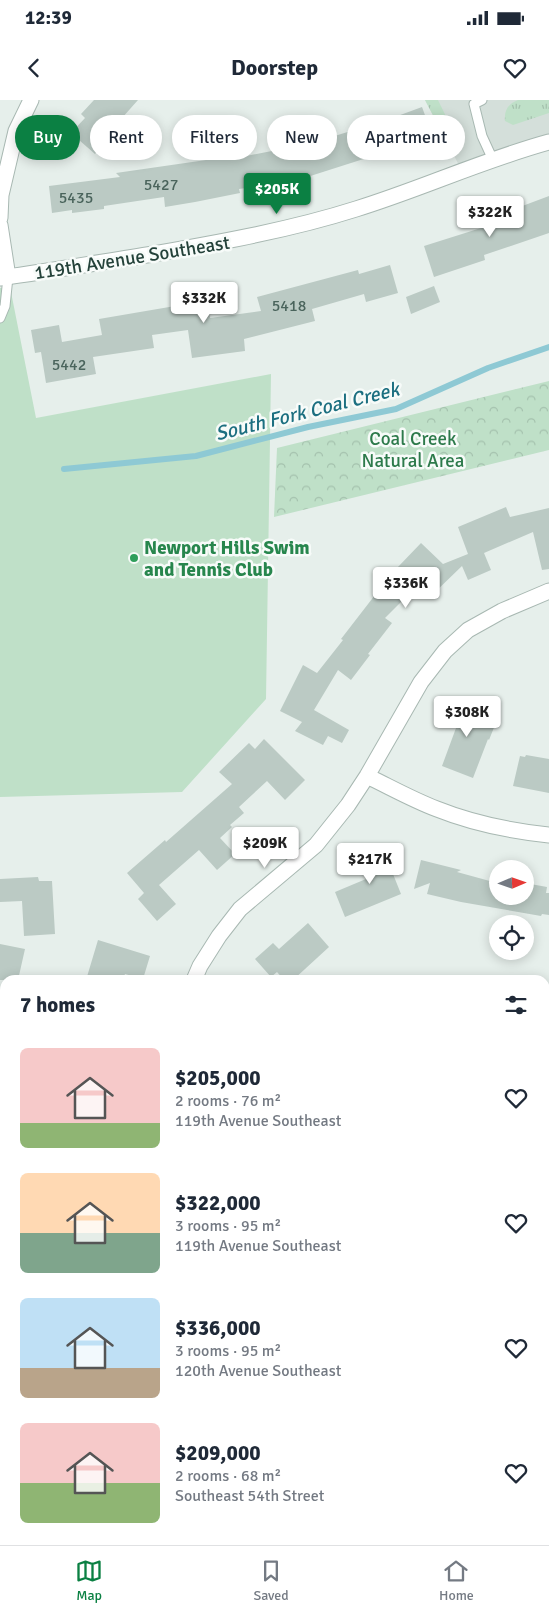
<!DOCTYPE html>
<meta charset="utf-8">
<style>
body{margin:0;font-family:Signika,sans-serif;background:#f2f2f3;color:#1f2937;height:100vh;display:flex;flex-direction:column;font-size:19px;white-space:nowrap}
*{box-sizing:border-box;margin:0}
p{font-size:16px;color:#747a83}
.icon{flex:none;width:28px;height:28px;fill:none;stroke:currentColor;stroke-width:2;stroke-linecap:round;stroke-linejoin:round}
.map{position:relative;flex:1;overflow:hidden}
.sheet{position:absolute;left:0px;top:875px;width:550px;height:570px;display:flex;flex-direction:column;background:#fff;border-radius:15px 15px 0 0;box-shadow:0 2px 12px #0003}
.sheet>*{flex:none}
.hud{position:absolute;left:15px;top:15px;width:520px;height:45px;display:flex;gap:10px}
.needle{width:32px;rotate:88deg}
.fabs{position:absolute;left:489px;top:760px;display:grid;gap:10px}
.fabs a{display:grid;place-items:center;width:45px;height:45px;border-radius:50%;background:#fff;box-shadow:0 2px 12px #0003;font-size:25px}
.price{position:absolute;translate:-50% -42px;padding:0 11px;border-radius:5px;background:#fff;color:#222;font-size:16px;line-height:32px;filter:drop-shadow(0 1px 2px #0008)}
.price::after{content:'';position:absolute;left:50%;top:30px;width:15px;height:11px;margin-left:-8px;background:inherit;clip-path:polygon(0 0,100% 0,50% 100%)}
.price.active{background:#0b8043;color:#fff}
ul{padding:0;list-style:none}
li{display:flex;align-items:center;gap:15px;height:125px;padding:0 20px}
li span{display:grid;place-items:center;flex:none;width:140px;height:100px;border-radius:8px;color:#555}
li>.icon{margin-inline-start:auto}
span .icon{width:60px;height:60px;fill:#fffc;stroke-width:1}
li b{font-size:21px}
h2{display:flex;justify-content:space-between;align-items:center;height:60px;padding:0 20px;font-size:21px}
.chip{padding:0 18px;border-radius:22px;background:#fff;box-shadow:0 2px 12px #0003;font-size:18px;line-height:45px}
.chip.active{background:#0b8043;color:#fff}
.status{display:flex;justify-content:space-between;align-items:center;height:35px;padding:0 25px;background:#fff;direction:ltr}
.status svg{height:14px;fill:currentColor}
header{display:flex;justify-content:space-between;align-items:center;height:65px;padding:0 20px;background:#fff;font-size:22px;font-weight:700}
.dock{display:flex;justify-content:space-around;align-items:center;height:70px;border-top:1px solid #e0e1e3;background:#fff;font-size:14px;color:#747a83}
.dock a{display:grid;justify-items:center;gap:2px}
.dock .active{color:#0b8043}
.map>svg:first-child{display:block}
.built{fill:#d4dfda}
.grass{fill:url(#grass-tufts)}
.forest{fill:url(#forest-crowns)}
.garden{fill:#bfe0c8}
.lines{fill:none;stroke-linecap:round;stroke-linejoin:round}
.stream{stroke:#8ec9d4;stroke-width:6}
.building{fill:#bbcac4}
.service-casing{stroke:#a8b8b2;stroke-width:11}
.minor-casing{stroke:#a8b8b2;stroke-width:17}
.tertiary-casing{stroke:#a8b8b2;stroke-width:17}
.service{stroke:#fff;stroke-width:9}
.minor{stroke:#fff;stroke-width:15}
.tertiary{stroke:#fff;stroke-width:15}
.leisure-dot{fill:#2e9e5b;stroke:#f7fbf9;stroke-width:2}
.labels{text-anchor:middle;stroke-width:5;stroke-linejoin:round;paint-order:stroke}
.number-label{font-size:16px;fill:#4a645c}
.street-label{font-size:19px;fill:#24423a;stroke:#f7fbf9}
.park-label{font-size:19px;fill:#2d7a4b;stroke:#f7fbf9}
.leisure-label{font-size:19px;font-weight:bold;fill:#27864d;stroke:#f7fbf9;text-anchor:start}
.water-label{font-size:20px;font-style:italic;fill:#1c6f80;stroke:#f7fbf9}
</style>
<div class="status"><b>12:39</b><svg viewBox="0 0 49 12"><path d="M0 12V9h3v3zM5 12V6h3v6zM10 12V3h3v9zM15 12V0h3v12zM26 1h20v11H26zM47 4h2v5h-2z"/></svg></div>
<header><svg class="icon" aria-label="back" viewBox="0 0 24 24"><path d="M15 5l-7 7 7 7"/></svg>Doorstep<svg class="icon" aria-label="heart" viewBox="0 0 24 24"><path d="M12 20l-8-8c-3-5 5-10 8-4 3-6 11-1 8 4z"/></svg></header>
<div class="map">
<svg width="549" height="1445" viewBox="0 0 549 1445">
<defs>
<pattern id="grass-tufts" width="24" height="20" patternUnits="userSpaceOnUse" patternTransform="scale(1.25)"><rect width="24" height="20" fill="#bfe0c8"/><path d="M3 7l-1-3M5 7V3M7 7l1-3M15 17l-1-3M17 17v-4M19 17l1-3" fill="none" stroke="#a4c1ad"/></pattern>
<pattern id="forest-crowns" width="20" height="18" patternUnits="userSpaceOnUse" patternTransform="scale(1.25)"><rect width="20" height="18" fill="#bfe0c8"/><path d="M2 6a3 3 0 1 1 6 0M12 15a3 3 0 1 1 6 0" fill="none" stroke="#a4c1ad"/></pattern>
</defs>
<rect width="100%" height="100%" fill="#e6efeb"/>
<path class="built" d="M425,0h124v42l-87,29z"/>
<path class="grass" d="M425,0h13l20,41 -9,5z
M518,0h31v13l-36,12 -8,-4c-1,-11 3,-17 13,-21z"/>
<path class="forest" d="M549,281v69l-275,67 3,-69z"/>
<path class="garden" d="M10,187l26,131 235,-44 -5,325 -84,93 -182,5v-509z"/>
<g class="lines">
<path class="stream" d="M64,369l132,-13 112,-29 88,-18 92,-41 61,-21"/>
</g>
<path class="building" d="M94,0h44l-32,36 3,2 -14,16 -24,-21 14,-15 -4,-4z
M422,7l11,30 -56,21 -1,-3 -75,24 -2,-5 -54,10 1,4 -7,1 1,4 -45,9 -30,5 -1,-10 -60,9v3l-32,4v-3l-20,3 -3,-27 71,-9 -4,-4 97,-14 -3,-17 27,-5 4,20 41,-8 1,3 71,-22v2z
M549,96v37l-65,22 1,5 -51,17 -10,-31 76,-24 -2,-5 20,-7 -1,-2z
M390,165l8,28 -32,9 -2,-8 -52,15 3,12 -71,18 1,12 -53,7 -4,-28 -36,5 2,13 -61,9 3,17 -50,9 -5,-31 -6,1 -4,-23 28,-5 3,17 40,-7 -3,-16 82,-14 -1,-2 27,-4 3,19 51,-7 -4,-14 101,-27 1,4z
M434,186l6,16 -29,12 -5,-17z
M506,407l4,10 39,-9v61l-7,1 -9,-38 -49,21 7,17 -23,10 -6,-14 -30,29 -12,-12 -35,35 7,5 -24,31 2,1 -19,25 -13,-10 -24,40 35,20 -7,13 -14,-7 -5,9 -28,-14 7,-9 -22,-11 23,-46 14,8 26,-33 -2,-1 34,-44 -2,-2 48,-50 22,21 25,-10 -10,-27z
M450,601l47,19 -8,20 -1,-1 -15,39 -31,-12 14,-38 -14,-5z
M264,639l41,41 -20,20 -18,-19 -28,26 5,6 -14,12 2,2 -12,11 15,16 -18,16 -18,-20 -40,35 17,19 -19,17 -19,-22 6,-6 -17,-20 38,-33 1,2 66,-58 -13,-12 30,-29 6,6z
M526,655l23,4v34l-36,-7 7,-30 5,1z
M383,749l18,45 -56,23 -10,-25 31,-13 -8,-20z
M421,760l40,10 -4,2 40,11 1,-1v14h27v-13l22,4 -1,6h3v22l-7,-1 -1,2 -80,-14 -34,-8 3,-11 -16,6z
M38,777l1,4h13l3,53 -31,2 -2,-35 -22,1v-23z
M308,823l21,24 -36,33h-9l-7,-8 -6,5 -16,-18 18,-16 6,6z
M98,840l52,16 -7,23 -18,-5 -2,6h-37z
M0,844l25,5 -7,31h-18z"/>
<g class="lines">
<defs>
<path id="service" d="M482,0l-8,4 8,32 11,24
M0,218l5,-12 3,-29"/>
<path id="minor" d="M0,118l1,-23 15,-64 15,-31
M0,125l8,52
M367,676c23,11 46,24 70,33 35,14 74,22 112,26
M194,880l6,-14 19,-30 21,-27 76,-64 32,-40 19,-29 54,-94 24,-31 23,-21 34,-19 47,-20
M545,1017h4
M0,1028h5
M545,1400h4
M0,1407h5
M325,1445l1,-5"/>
<path id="tertiary" d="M0,178c51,-7 102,-16 153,-24 68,-12 137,-24 203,-45 65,-20 127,-49 193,-67"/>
</defs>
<use href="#service" class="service-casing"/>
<use href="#minor" class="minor-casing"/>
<use href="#tertiary" class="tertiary-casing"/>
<use href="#service" class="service"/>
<use href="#minor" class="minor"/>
<use href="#tertiary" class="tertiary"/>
</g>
<circle class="leisure-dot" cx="134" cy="458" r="5"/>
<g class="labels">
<g class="number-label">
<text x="161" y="90">5427</text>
<text x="76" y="103">5435</text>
<text x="289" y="211">5418</text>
<text x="69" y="270">5442</text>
</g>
<g class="street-label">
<text transform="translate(132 157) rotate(-9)" y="7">119th Avenue Southeast</text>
</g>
<g class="park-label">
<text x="413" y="345">Coal Creek<tspan x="413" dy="22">Natural Area</tspan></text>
</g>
<g class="leisure-label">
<text x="144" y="454">Newport Hills Swim<tspan x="144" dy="22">and Tennis Club</tspan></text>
</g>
<g class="water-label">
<text transform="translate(307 311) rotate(-14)" y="7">South Fork Coal Creek</text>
</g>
</g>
</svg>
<div class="fabs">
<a><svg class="needle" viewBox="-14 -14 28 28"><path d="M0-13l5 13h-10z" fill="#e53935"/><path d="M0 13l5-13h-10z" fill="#747a83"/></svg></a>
<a><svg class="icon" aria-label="locate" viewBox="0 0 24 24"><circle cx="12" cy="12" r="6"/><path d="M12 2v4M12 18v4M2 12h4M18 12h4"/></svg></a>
</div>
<b class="price active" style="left:277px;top:115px">$205K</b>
<b class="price" style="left:490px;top:138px">$322K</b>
<b class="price" style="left:204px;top:224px">$332K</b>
<b class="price" style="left:406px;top:509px">$336K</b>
<b class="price" style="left:467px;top:638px">$308K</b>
<b class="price" style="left:265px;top:769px">$209K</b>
<b class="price" style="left:370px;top:785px">$217K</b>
<div class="hud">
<a class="chip active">Buy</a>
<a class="chip">Rent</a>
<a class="chip">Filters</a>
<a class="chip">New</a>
<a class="chip">Apartment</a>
</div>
<section class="sheet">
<h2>7 homes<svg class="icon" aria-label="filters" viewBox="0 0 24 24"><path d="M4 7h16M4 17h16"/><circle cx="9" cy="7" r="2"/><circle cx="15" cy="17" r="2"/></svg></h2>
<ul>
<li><span style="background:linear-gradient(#f6c9c9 75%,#8fb573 0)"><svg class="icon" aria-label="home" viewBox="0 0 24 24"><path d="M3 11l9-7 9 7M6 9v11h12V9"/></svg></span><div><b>$205,000</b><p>2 rooms · 76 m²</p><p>119th Avenue Southeast</p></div><svg class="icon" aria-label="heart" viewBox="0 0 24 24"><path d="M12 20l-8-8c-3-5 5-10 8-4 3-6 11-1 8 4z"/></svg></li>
<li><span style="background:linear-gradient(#ffd9b3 60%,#7fa58c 0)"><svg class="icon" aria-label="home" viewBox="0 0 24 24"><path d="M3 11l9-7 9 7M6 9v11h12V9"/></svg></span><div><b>$322,000</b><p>3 rooms · 95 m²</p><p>119th Avenue Southeast</p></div><svg class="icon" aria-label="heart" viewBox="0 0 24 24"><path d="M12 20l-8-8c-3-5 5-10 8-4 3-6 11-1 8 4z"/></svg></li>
<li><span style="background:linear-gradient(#bfe0f5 70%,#b9a48a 0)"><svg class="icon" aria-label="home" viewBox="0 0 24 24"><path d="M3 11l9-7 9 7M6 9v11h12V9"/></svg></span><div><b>$336,000</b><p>3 rooms · 95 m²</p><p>120th Avenue Southeast</p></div><svg class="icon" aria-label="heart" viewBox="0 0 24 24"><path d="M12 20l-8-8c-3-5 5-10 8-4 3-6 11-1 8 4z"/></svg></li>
<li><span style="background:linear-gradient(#f6c9c9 60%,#8fb573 0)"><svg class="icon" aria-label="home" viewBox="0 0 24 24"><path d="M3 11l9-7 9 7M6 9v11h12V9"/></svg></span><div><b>$209,000</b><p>2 rooms · 68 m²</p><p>Southeast 54th Street</p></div><svg class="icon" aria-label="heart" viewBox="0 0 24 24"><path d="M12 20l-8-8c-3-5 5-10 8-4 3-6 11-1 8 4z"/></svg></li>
</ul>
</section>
</div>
<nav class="dock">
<a class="active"><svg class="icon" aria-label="map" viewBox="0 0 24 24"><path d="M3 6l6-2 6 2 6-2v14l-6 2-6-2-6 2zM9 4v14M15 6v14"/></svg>Map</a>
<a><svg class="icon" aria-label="saved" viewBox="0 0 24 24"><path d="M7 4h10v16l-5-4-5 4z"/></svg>Saved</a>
<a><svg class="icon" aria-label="home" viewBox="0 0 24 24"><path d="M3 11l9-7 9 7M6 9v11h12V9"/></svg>Home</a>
</nav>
